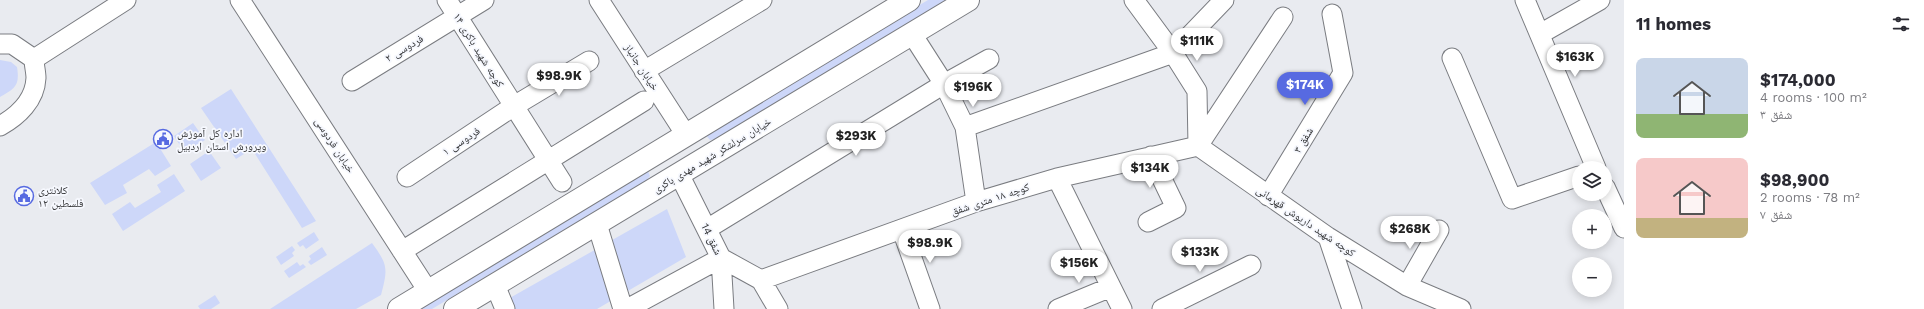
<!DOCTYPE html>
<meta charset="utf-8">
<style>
body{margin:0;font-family:"Work Sans","Noto Naskh Arabic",sans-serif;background:#f2f2f3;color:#2b2b33;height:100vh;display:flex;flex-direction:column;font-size:15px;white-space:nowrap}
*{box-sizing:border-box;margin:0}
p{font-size:13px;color:#7c7c81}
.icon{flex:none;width:22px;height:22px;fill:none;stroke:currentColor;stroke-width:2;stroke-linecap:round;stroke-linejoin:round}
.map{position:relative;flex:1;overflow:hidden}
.sheet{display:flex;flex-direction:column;background:#fff;width:300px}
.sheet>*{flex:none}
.buttons{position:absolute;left:1572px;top:161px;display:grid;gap:8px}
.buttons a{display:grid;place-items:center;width:40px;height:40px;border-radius:50%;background:#fff;box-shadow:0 2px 10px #0003;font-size:20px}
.price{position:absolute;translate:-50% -34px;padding:0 9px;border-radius:14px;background:#fff;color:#222;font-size:13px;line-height:26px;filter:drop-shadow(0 1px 2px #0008)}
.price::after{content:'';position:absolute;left:50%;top:24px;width:12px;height:9px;margin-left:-6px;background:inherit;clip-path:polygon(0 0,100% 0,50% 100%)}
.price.selected{background:#576ae1;color:#fff}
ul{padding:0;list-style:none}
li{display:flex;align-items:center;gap:12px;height:100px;padding:0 12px}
li span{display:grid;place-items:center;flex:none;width:112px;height:80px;border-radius:8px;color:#555}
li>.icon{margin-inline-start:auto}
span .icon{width:48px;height:48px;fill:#fffc;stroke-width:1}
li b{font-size:17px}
h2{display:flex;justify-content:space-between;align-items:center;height:48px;padding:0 12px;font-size:17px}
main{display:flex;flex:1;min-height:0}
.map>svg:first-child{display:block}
.green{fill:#cdd7f9}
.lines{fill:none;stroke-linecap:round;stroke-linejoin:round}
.minor-casing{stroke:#7a7c81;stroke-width:21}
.secondary-casing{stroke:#7a7c81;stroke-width:24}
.minor{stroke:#fff;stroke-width:19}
.secondary{stroke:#fff;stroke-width:22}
.labels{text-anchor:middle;stroke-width:3.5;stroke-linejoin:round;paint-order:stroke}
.street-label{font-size:11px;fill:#323335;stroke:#f6f8fe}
.poi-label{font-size:11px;fill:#323335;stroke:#f6f8fe;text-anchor:start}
</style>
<main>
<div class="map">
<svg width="1624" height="309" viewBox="0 0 1624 309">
<rect width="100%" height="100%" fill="#e9ebf0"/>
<path class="green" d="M928,0h19l-230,139 -7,1 -5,-6z
M0,60l11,2 6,5c3,19 -2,21 -17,30z
M231,89l85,132 -14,7 -50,-79 -16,10 -35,-51z
M193,123l12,17 -20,13 -11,-17z
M156,142l15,24 -16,10 -6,-7 -26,16 4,8 -22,12 -15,-22z
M209,151l12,17 -20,13 -11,-17z
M644,171h4l2,5 -4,5 -214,128h-17z
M174,174l11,17 -62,40 -11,-17 18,-12 5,6 26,-16 -4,-7z
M667,209l19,48 -89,52h-83l-6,-10z
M314,232l5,8 -13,9 -3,-4 -3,2 -3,-4z
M372,243c16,22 16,25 9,52l-25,14h-86z
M292,246l3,4 -3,3 2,3 -13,9 -5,-8z
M322,247l5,8 -16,10 -3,-3 3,-3 -2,-3z
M297,262l3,4 3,-2 3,3 -17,11 -5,-7z
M215,295l5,8 -9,6h-11l-2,-3z"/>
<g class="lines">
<defs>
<path id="minor" d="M240,0l188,291
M447,0l115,182
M599,0l87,135
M1134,0l39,53 24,38 1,55
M1525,0l71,168
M912,34l32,50 21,43 11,75
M1540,34l60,-34
M0,44h12l22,15c0,6 2,13 2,19 -1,22 -18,38 -36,48
M1452,58l60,141 67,-23
M34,59l92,-59
M644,71l118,-71
M352,81l132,-81
M965,127l208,-74 51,-53
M1198,146l130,91 79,49 54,23
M1198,146l85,-129
M679,174l42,84 3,51
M407,177l107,-71 75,-45
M1057,178l65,131
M1605,187l19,41
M1268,196l75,-123 -11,-59
M1148,222l28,-14 -25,-52
M597,224l26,85
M707,229l237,-145 45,-25
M902,230l28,79
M1328,237l24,72
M402,251l242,-150
M761,280l17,29
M495,285l10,24
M1407,286l32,-56
M627,309l94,-51 40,22 215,-78 81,-24 141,-32
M1058,309l53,-22
M1162,309l89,-44"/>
<path id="secondary" d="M399,309l510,-309
M455,309l513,-309"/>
</defs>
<use href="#minor" class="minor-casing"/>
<use href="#secondary" class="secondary-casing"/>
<use href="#minor" class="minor"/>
<use href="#secondary" class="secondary"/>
</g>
<defs>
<symbol id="civic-ring" viewBox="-11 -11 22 22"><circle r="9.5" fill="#f6f8fe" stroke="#576ae1" stroke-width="1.5"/><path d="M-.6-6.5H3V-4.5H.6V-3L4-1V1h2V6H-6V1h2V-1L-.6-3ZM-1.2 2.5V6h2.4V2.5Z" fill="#576ae1"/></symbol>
</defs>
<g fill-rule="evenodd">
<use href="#civic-ring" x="152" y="128" width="22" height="22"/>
<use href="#civic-ring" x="13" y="185" width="22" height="22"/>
</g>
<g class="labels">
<g class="street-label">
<text transform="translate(404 48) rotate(-31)" y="4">فردوسی ۲</text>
<text transform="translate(479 50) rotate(58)" y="4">کوچه شهید باکری ۱۴</text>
<text transform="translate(642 67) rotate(57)" y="4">خیابان جانباز</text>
<text transform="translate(1303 140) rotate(-59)" y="4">شفق ۳</text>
<text transform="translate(461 141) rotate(-33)" y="4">فردوسی ۱</text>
<text transform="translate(335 145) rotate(57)" y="4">خیابان فردوسی</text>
<text transform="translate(712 155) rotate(-31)" y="4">خیابان سرلشکر شهید مهدی باکری</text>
<text transform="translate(990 199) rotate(-18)" y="4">کوچه ۱۸ متری شفق</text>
<text transform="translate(1306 221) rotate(34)" y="4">کوچه شهید داریوش قهرمانی</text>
<text transform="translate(712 239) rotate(64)" y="4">شفق 14</text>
</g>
<g class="poi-label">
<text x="177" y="137">اداره کل آموزش<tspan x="177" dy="13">وپرورش استان اردبیل</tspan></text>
<text x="38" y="194">کلانتری<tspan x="38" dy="13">۱۲ فلسطین</tspan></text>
</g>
</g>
</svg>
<div class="buttons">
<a><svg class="icon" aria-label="layers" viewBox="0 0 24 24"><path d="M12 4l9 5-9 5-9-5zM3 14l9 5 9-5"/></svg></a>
<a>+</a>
<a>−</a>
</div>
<b class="price" style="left:1197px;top:62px">$111K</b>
<b class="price" style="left:1575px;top:78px">$163K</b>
<b class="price" style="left:559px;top:97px">$98.9K</b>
<b class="price selected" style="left:1305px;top:106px">$174K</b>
<b class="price" style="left:973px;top:108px">$196K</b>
<b class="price" style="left:856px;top:157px">$293K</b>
<b class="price" style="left:1150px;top:189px">$134K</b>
<b class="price" style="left:1410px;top:250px">$268K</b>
<b class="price" style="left:930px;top:264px">$98.9K</b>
<b class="price" style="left:1200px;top:273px">$133K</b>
<b class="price" style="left:1079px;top:284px">$156K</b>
</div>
<section class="sheet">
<h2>11 homes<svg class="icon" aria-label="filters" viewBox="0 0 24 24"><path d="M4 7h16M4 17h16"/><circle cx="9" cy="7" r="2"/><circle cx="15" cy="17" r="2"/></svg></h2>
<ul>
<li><span style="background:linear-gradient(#c9d6e8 70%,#8fb573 0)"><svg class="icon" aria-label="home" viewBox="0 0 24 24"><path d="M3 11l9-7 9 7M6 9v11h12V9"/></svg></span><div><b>$174,000</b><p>4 rooms · 100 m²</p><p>شفق ۳</p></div></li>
<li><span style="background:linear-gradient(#f6c9c9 75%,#c2b280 0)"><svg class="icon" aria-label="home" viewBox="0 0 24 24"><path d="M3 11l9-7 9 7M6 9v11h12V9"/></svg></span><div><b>$98,900</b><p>2 rooms · 78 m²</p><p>شفق ۷</p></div></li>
</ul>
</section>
</main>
